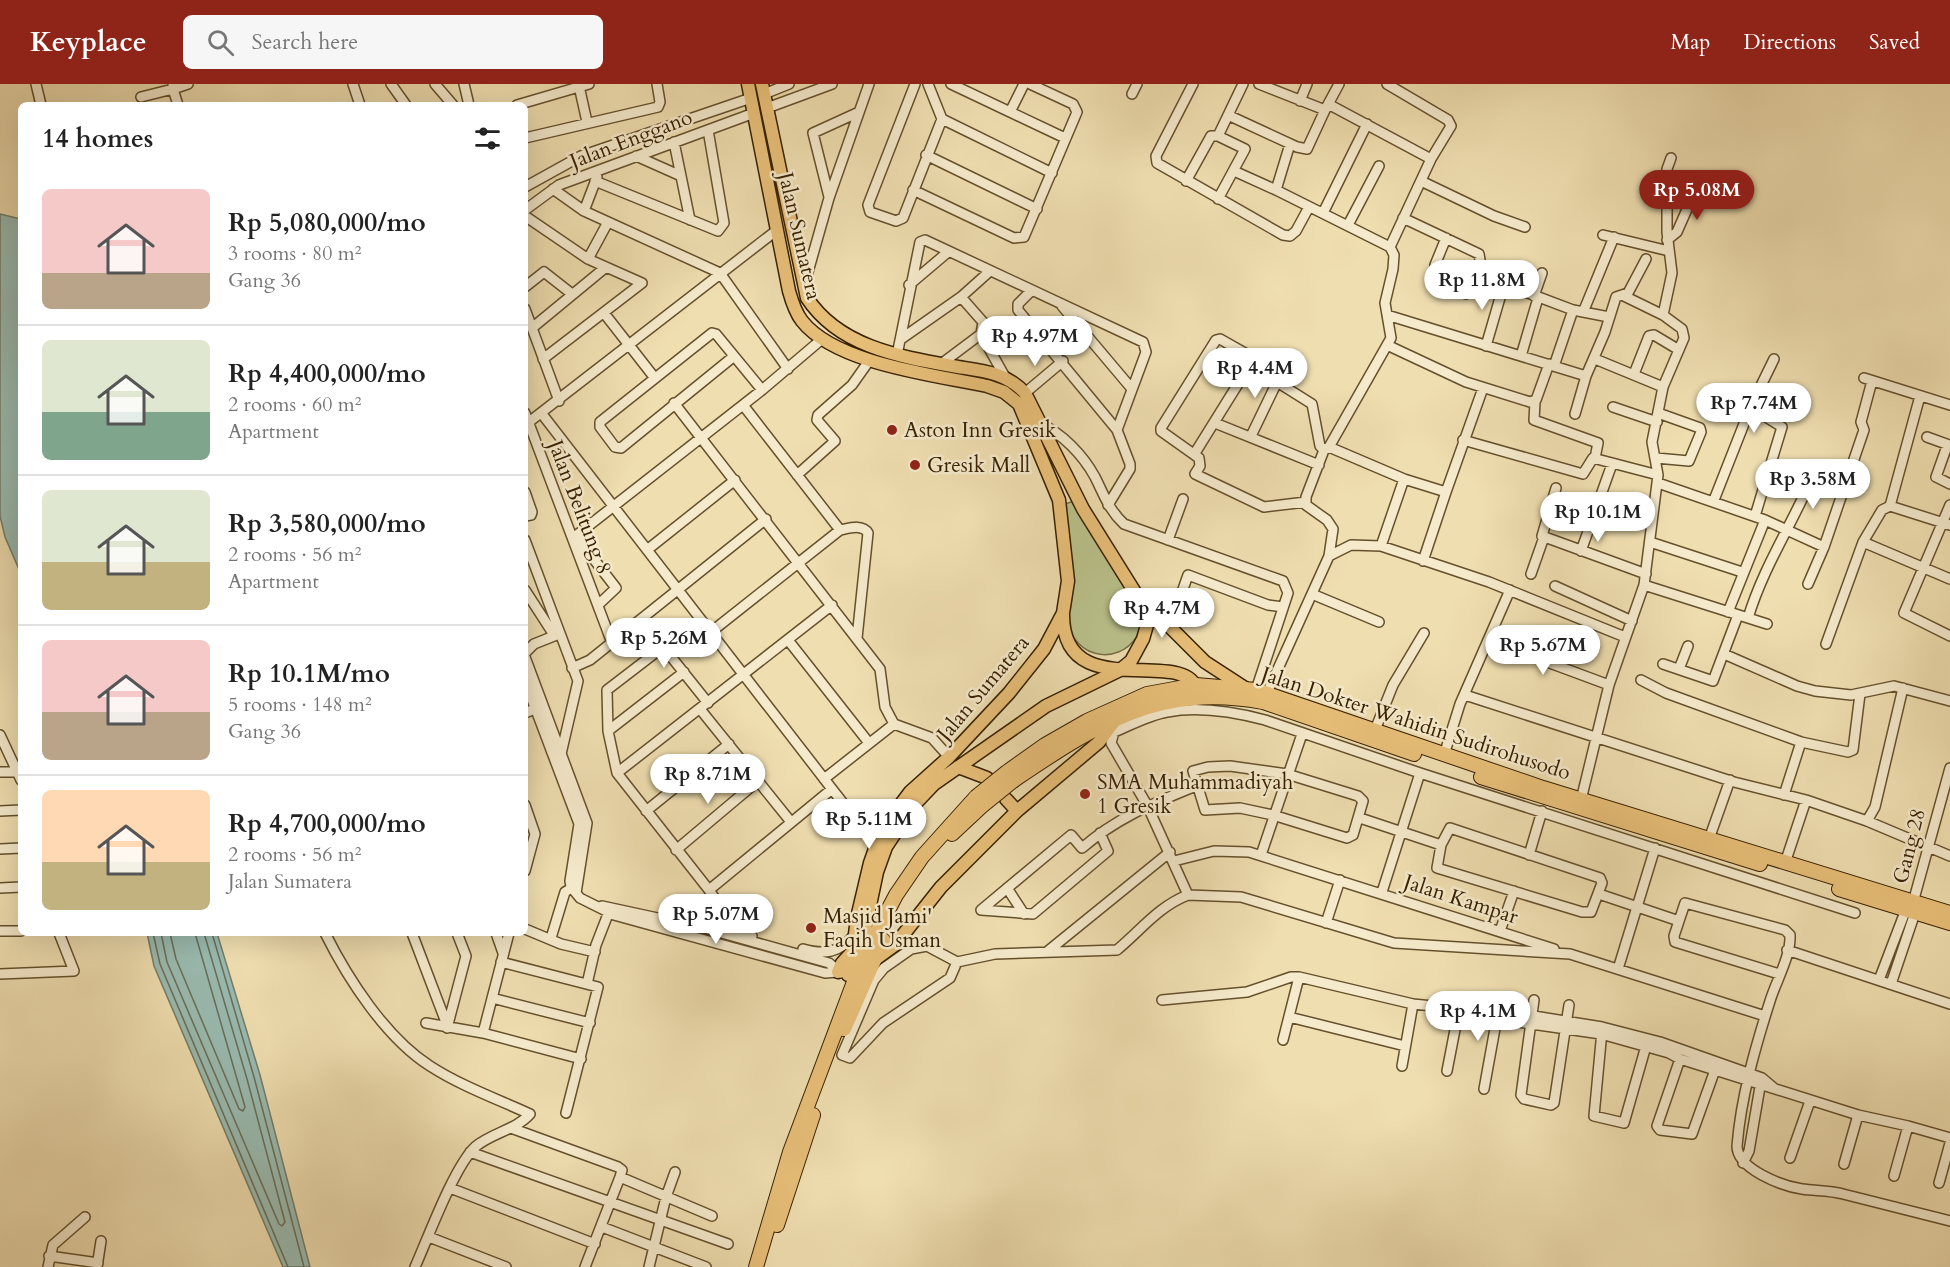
<!DOCTYPE html>
<meta charset="utf-8">
<style>
body{margin:0;font-family:Cardo,serif;background:#f6f6f6;color:#222;height:100vh;display:flex;flex-direction:column;font-size:22px;white-space:nowrap}
*{box-sizing:border-box;margin:0}
p{font-size:20px;color:#767676}
.icon{flex:none;width:33px;height:33px;fill:none;stroke:currentColor;stroke-width:2;stroke-linecap:round;stroke-linejoin:round}
.map{position:relative;flex:1;overflow:hidden}
.side{position:absolute;left:18px;top:18px;width:510px;height:834px;display:flex;flex-direction:column;background:#fff;border-radius:9px;box-shadow:0 6px 24px #0002}
.side>*{flex:none}
.price{position:absolute;translate:-50% -51px;padding:0 14px;border-radius:21px;background:#fff;color:#222;font-size:20px;line-height:39px;filter:drop-shadow(0 2px 3px #0008)}
.price::after{content:'';position:absolute;left:50%;top:36px;width:18px;height:14px;margin-left:-9px;background:inherit;clip-path:polygon(0 0,100% 0,50% 100%)}
.price.active{background:#8f2418;color:#fff}
ul{padding:0;list-style:none}
li{display:flex;align-items:center;gap:18px;height:150px;padding:0 24px}
li+li{border-top:2px solid #e0e0e0}
li span{display:grid;place-items:center;flex:none;width:168px;height:120px;border-radius:9px;color:#555}
li>.icon{margin-inline-start:auto}
span .icon{width:72px;height:72px;fill:#fffc;stroke-width:1}
li b{font-size:26px}
h2{display:flex;justify-content:space-between;align-items:center;height:72px;padding:0 24px;font-size:26px}
header{display:flex;align-items:center;gap:36px;box-sizing:border-box;height:84px;padding:0 30px;background:#8f2418;color:#fff}
header strong{font-size:28px}
nav{display:flex;gap:33px;margin-inline-start:auto;font-size:21px}
.search{width:420px;height:54px;background:#f6f6f6;display:flex;align-items:center;gap:15px;box-sizing:border-box;padding:0 21px;border-radius:9px;color:#767676;font-size:22px}
.map>svg:first-child{display:block}
.green{fill:#bac18b;stroke:#787046;stroke-width:1.5}
.water{fill:#9abbb1;stroke:#727d6a;stroke-width:1.5}
.lines{fill:none;stroke-linecap:round;stroke-linejoin:round}
.shore{stroke:#686e58;stroke-width:1.5}
.minor-casing{stroke:#65502c;stroke-width:12}
.major-casing{stroke:#372000;stroke-width:15}
.highway-casing{stroke:#372000;stroke-width:16}
.minor{stroke:#f5eacc;stroke-width:9}
.major{stroke:#e8bf78;stroke-width:12}
.highway{stroke:#e8bf78;stroke-width:14}
.highway-bridge-casing{stroke:#372000;stroke-width:16;stroke-linecap:butt}
.highway-bridge{stroke:#e8bf78;stroke-width:14}
.poi-dot{fill:#8f2418;stroke:#f5eacc;stroke-width:2}
.labels{text-anchor:middle;stroke-width:5;stroke-linejoin:round;paint-order:stroke}
.street-label{font-size:21px;fill:#372000;stroke:#f5eacc}
.poi-label{font-size:21px;fill:#372000;stroke:#f5eacc;text-anchor:start}
</style>
<header>
<strong>Keyplace</strong>
<div class="search"><svg class="icon" aria-label="search" viewBox="0 0 24 24"><circle cx="10" cy="10" r="6"/><path d="M15 15l6 6"/></svg>Search here</div>
<nav><a>Map</a><a>Directions</a><a>Saved</a></nav>
</header>
<div class="map">
<svg width="1950" height="1183" viewBox="0 0 1950 1183">
<rect width="100%" height="100%" fill="#efdeb0"/>
<filter id="stains"><feTurbulence type="fractalNoise" baseFrequency=".00333" numOctaves="4"/><feColorMatrix values="0 0 0 0 .2 0 0 0 0 .09 0 0 0 0 .02 0 0 0 .5 -.17"/></filter>
<radialGradient id="worn" r=".72"><stop offset=".6" stop-color="#630" stop-opacity="0"/><stop offset="1" stop-color="#630" stop-opacity=".3"/></radialGradient>
<path class="green" d="M1074,417c17,28 34,56 51,83 4,8 15,19 16,28 6,39 -44,59 -67,26 -3,-5 -4,-13 -6,-18l-3,-116z"/>
<path class="water" d="M0,130l21,5v355l-16,-37 -5,-21z
M147,849h70l43,142 50,192h-27l-129,-301z"/>
<g class="lines">
<path class="shore" d="M153,849l7,31 128,303
M161,849l6,29 112,262 3,2 3,-4 -38,-143 -43,-146
M170,849l6,26 63,150 4,2 2,-4 -50,-174
M212,849l42,144 50,190"/>
<defs>
<path id="minor" d="M36,0l5,21
M353,0l7,21
M391,0l15,21
M435,0l18,21
M464,0l5,21
M915,0l-47,121 2,7 26,9 7,-3 39,-99
M928,0l14,35 110,54
M951,0l114,54
M1193,0l-37,72 1,7 126,72 7,1 6,-5 13,-24
M1259,0l66,26 14,-26
M1387,0l61,36 3,6 -20,33 -41,88
M579,2l8,36
M764,10l25,-10
M1132,10l5,-10
M141,13l32,-8v-5
M1300,17l7,-17
M178,21l-5,-16 15,-5
M517,21l72,-21
M1330,21l101,54
M767,24l65,-24
M1010,28l14,-28
M1230,32l67,31 10,2 18,-39
M1218,52l27,13 -27,50
M525,54l133,-31 2,-5 -3,-18
M674,58l16,78
M926,71l111,54
M636,72l45,20
M1234,87l42,19 14,-46
M595,97l123,50 6,-8 -16,-93
M1186,97l25,-45h7l25,-52
M1421,97l73,35 31,11
M525,103l56,-31 170,-58
M553,105l31,22 136,62 68,96
M913,106l101,48 10,-1 53,-125 -4,-8 -43,-20
M1276,106l114,57 4,8 -1,14 -8,34 6,35 -62,109
M829,113l-16,-64 46,-21
M525,126l34,-25 195,-72
M584,127l13,-34
M1323,129l44,-89
M525,132l63,43 54,24 -99,76
M1403,134l76,36 1,6 -14,34
M1348,141l31,-59
M1603,151l66,16
M1667,156l10,-8 22,-50
M588,175l20,-37
M1435,181l11,-27
M801,189l7,-1 21,-74 40,-114
M909,201l39,-33
M525,203l19,-15 28,22
M1031,207l-13,13v6l99,120 13,34v5l-22,36
M1622,211l41,20
M1534,212l8,-23
M961,213l22,25 -2,12
M1062,222l70,83
M525,225l34,92
M1584,226l30,-73
M604,229l50,64
M1387,231l199,61 19,-44 11,-35 12,-4 18,-34
M532,244l74,-61
M901,255l60,-42 29,-26
M1387,261l79,37 64,20 6,-2 13,-36
M1486,262l18,-62 69,26 36,7
M897,271l23,-113 5,-2 218,102 3,10 -29,78
M1521,272l17,-58
M733,273l-112,91 -6,-1 -15,-20v-5l112,-89 4,1 46,56
M1595,275l68,28
M941,280l40,-30 24,43
M1554,282l19,-56
M1634,290l15,-38 5,-1 25,15
M1864,294l86,27
M1277,298l35,22 8,42 4,4
M1025,309l38,-32
M1715,316l5,-8 9,2 53,33 -27,89
M1535,318l-1,18 64,23 -3,15
M674,319l206,266 5,38 9,17 38,14 17,19
M743,321l97,125
M1613,323l44,15
M525,329l87,230
M542,330l290,375 43,55 6,1
M1575,330l11,-38
M529,338l248,-192
M1039,339c23,10 44,32 56,54 9,18 14,33 29,47l159,57 5,12 -32,97
M1215,339l104,42
M1251,352l26,-54 -26,-19 -1,-7 -30,-17 -4,1 -55,88v3l38,27 1,8 -5,8 69,33 42,-5
M1927,353l22,8
M1463,356l120,34 10,-16 65,17
M1950,361l-3,1 -11,31 14,7
M1195,369l56,-90
M1656,374l33,3 12,-29 -1,-4 -42,-15
M797,391l38,-34 -18,-21 1,-5 34,-30 17,-24
M1658,399l107,37 59,27 40,-117 -3,-8 11,-41
M1556,404l-14,48 104,38
M525,408l7,20 -1,3 -6,1
M1714,416l37,-94 23,-47
M1950,421l-46,108 46,23
M1890,422l60,19
M576,452l40,52 -18,17
M573,454l189,-148 60,-51
M525,456l53,141 -17,73
M1168,456l15,-41
M1650,458l92,30
M1863,458l19,-32 8,-4 30,-110
M1381,462l23,-67
M647,466l88,-70
M1581,467l31,-87
M1329,472l22,-11 30,1 108,36 136,55
M1423,477l23,-69
M1531,490l13,-37
M1808,500l16,-37
M1644,501l123,39
M1555,502l77,35
M525,506l29,45
M1312,510l67,28
M1728,528l37,-92
M1748,534c15,-50 43,-92 64,-140
M641,535l67,84
M1170,542l18,-51 80,30 15,2
M711,548l129,-102c10,-2 23,-6 28,3l-11,105
M788,556l81,103
M1488,556l121,45
M1826,560l37,-102 87,37
M663,563l-56,43 1,41 9,42 92,117 123,-101
M525,569l9,-9 25,-10
M1724,570l73,32 18,5 36,4 43,-9 56,15
M525,573l62,166 -11,70
M1663,580l50,17 25,-66
M572,584l18,-8 176,-141
M1679,585l9,-23
M1641,596l25,13 135,49 47,10 5,-2 7,-56
M525,597l54,143 -9,57 1,6 9,11 34,17 211,58 13,-1
M1267,609l62,-137 4,-27 -6,-9 -21,-15v-8l18,-47 5,-3 75,32 42,13 37,-104
M1465,611l269,87 72,18 61,21 83,35
M700,625l91,113
M525,629l12,-5
M1375,646l18,-45 31,-52
M608,647l76,-59
M0,651l21,45
M1444,671l16,-51 50,-114
M1230,682l57,8 71,22 5,5 -10,34 -6,3 -74,-23 -33,-7 -35,2 -12,-39 15,-4z
M0,688h17
M617,689l215,-168
M824,695l70,-55
M1784,711l17,-53
M1581,716l28,-115 35,-100 14,-110 -6,-33 11,-55 21,-49 -2,-9 -19,-14 9,-42 -5,-41v-63l4,-11
M525,721l10,29 -10,37
M0,727l21,-1
M646,727l83,-67
M1360,734l81,27
M1867,737l8,-14 28,-119
M1450,744l150,50 2,5 -11,29h-9l-145,-44 4,-23z
M1100,749l8,18 -75,63 -52,-4 90,-75 11,13c36,-31 70,-44 114,-62
M1709,755l21,-59
M0,765l21,-1
M676,766l82,-69
M1261,771l41,-121
M1529,771l13,-44
M1174,777l40,-10 35,1 305,97
M1785,779l21,-63
M0,804l21,-1
M1007,804l17,26
M709,806l26,37 17,9
M1382,808l38,-119
M1599,810l80,27
M1188,811l53,2 153,46 176,11 195,62
M1914,815l36,-131
M602,822l102,22 125,35 12,10
M1326,839l14,-43
M525,845l36,15 34,8
M0,847h21
M1500,847l14,-40
M325,849c23,46 61,105 105,133 31,20 67,33 100,48 -14,16 -39,19 -55,33 -21,20 -47,91 -60,120
M412,849l35,92
M496,849l7,20
M551,854l14,-46 10,-6
M803,865c21,6 37,4 51,-14
M1787,866l163,54
M1048,867l122,-99
M501,878l97,25 -32,126
M957,878l-7,16 -67,45 -33,35 -8,-3 32,-75 10,-12 27,-19 16,-3 30,16 38,-8 122,-4c24,-20 42,-44 71,-55l-41,-90 -36,-62 3,-11c17,-7 35,-17 53,-20 31,-6 68,0 98,8l155,53 435,140
M1618,885l37,-121
M0,890l74,-3 -15,-38
M1779,890l-104,-32 -1,-6 11,-33 100,27 5,5c1,21 -14,46 -20,66 -15,47 -29,96 -33,145 0,23 45,40 65,43 14,2 27,1 41,5 35,9 71,18 107,27
M1879,896l29,-76
M587,900l9,-39 14,-36
M1891,900l26,-77
M492,914l98,25
M1162,916l85,-8 44,-15h8l114,27 39,4 20,-2 130,21 58,15 102,36 13,11
M1534,916l-13,95 3,4 27,6 3,-2 15,-98
M1452,924l18,7 131,19 68,19 11,6 178,56 50,11 42,12
M1289,933l116,29
M426,939l57,10 98,26
M447,944l19,-72 -9,-23
M1602,947l-8,85 30,7 22,-77
M483,949l26,-100
M1283,956l16,-63
M1680,975l-23,67 3,4 32,4 23,-64
M1402,982l11,-62
M1447,987l12,-62
M1484,1005l16,-88
M511,1044l107,39 4,3 -2,7
M470,1068l258,92
M1790,1074l20,-57
M1743,1079l6,-12 12,-70
M1844,1080l14,-49
M1894,1092l14,-50
M1939,1099l11,-40
M450,1104l145,56
M602,1143l104,40
M429,1153l77,30
M49,1172l49,7
M48,1183l5,-22 32,-28
M97,1183l4,-26
M585,1183l35,-90 92,39
M649,1183l17,-70 9,-25"/>
<path id="major" d="M748,0l41,207c3,11 6,21 13,30 34,43 133,54 185,65l17,6 15,12 40,96 9,81 -5,32 -19,36 -35,44 -60,64 -39,35 -28,37 -12,34 -13,55 -4,33 -11,12 -4,9
M762,0l45,214c33,50 95,59 151,69 26,4 49,6 67,26l58,116 63,101 1,15 -4,14 -12,22 -11,9 -74,36 -112,78 -21,22 -27,41 -9,25 -17,81 -12,22
M1144,517l61,61 40,26
M1063,531c0,91 122,30 134,75
M958,683l29,11
M1006,715l11,12
M873,877l22,-16 46,-58 76,-76 82,-69 17,-23"/>
<path id="highway" d="M1007,688l38,-27 42,-24 60,-27 49,-9 60,5 287,98 407,125
M1481,693l279,87
M1014,696c83,-56 145,-97 249,-78l151,52
M952,750l31,-29
M1839,805l111,34
M844,945l39,-89
M777,1141l36,-110
M756,1183l34,-115 73,-194 33,-63 26,-38 54,-60"/>
</defs>
<use href="#minor" class="minor-casing"/>
<use href="#major" class="major-casing"/>
<use href="#highway" class="highway-casing"/>
<use href="#minor" class="minor"/>
<use href="#major" class="major"/>
<use href="#highway" class="highway"/>
<defs>
<path id="highway-bridge" d="M976,713l31,-25
M983,721l31,-25"/>
</defs>
<use href="#highway-bridge" class="highway-bridge-casing"/>
<use href="#highway-bridge" class="highway-bridge"/>
</g>
<g class="poi-dot">
<circle cx="892" cy="346" r="6"/>
<circle cx="915" cy="381" r="6"/>
<circle cx="1085" cy="710" r="6"/>
<circle cx="811" cy="844" r="6"/>
</g>
<g class="labels">
<g class="street-label">
<text transform="translate(631 55) rotate(-21)" y="7">Jalan Enggano</text>
<text transform="translate(800 152) rotate(77)" y="7">Jalan Sumatera</text>
<text transform="translate(580 423) rotate(69)" y="7">Jalan Belitung 8</text>
<text transform="translate(983 604) rotate(-50)" y="7">Jalan Sumatera</text>
<text transform="translate(1416 639) rotate(18)" y="7">Jalan Dokter Wahidin Sudirohusodo</text>
<text transform="translate(1909 762) rotate(-76)" y="7">Gang 28</text>
<text transform="translate(1461 815) rotate(18)" y="7">Jalan Kampar</text>
</g>
<g class="poi-label">
<text x="904" y="353">Aston Inn Gresik</text>
<text x="927" y="388">Gresik Mall</text>
<text x="1097" y="705">SMA Muhammadiyah<tspan x="1097" dy="24">1 Gresik</tspan></text>
<text x="823" y="839">Masjid Jami'<tspan x="823" dy="24">Faqih Usman</tspan></text>
</g>
</g>
<rect width="100%" height="100%" filter="url(#stains)"/>
<rect width="100%" height="100%" fill="url(#worn)"/>
</svg>
<b class="price active" style="left:1697px;top:137px">Rp 5.08M</b>
<b class="price" style="left:1482px;top:227px">Rp 11.8M</b>
<b class="price" style="left:1035px;top:283px">Rp 4.97M</b>
<b class="price" style="left:1255px;top:315px">Rp 4.4M</b>
<b class="price" style="left:1754px;top:350px">Rp 7.74M</b>
<b class="price" style="left:1813px;top:426px">Rp 3.58M</b>
<b class="price" style="left:1598px;top:459px">Rp 10.1M</b>
<b class="price" style="left:1162px;top:555px">Rp 4.7M</b>
<b class="price" style="left:664px;top:585px">Rp 5.26M</b>
<b class="price" style="left:1543px;top:592px">Rp 5.67M</b>
<b class="price" style="left:708px;top:721px">Rp 8.71M</b>
<b class="price" style="left:869px;top:766px">Rp 5.11M</b>
<b class="price" style="left:716px;top:861px">Rp 5.07M</b>
<b class="price" style="left:1478px;top:958px">Rp 4.1M</b>
<section class="side">
<h2>14 homes<svg class="icon" aria-label="filters" viewBox="0 0 24 24"><path d="M4 7h16M4 17h16"/><circle cx="9" cy="7" r="2"/><circle cx="15" cy="17" r="2"/></svg></h2>
<ul>
<li><span style="background:linear-gradient(#f6c9c9 70%,#b9a48a 0)"><svg class="icon" aria-label="home" viewBox="0 0 24 24"><path d="M3 11l9-7 9 7M6 9v11h12V9"/></svg></span><div><b>Rp 5,080,000/mo</b><p>3 rooms · 80 m²</p><p>Gang 36</p></div></li>
<li><span style="background:linear-gradient(#dfe7d0 60%,#7fa58c 0)"><svg class="icon" aria-label="home" viewBox="0 0 24 24"><path d="M3 11l9-7 9 7M6 9v11h12V9"/></svg></span><div><b>Rp 4,400,000/mo</b><p>2 rooms · 60 m²</p><p>Apartment</p></div></li>
<li><span style="background:linear-gradient(#dfe7d0 60%,#c2b280 0)"><svg class="icon" aria-label="home" viewBox="0 0 24 24"><path d="M3 11l9-7 9 7M6 9v11h12V9"/></svg></span><div><b>Rp 3,580,000/mo</b><p>2 rooms · 56 m²</p><p>Apartment</p></div></li>
<li><span style="background:linear-gradient(#f6c9c9 60%,#b9a48a 0)"><svg class="icon" aria-label="home" viewBox="0 0 24 24"><path d="M3 11l9-7 9 7M6 9v11h12V9"/></svg></span><div><b>Rp 10.1M/mo</b><p>5 rooms · 148 m²</p><p>Gang 36</p></div></li>
<li><span style="background:linear-gradient(#ffd9b3 60%,#c2b280 0)"><svg class="icon" aria-label="home" viewBox="0 0 24 24"><path d="M3 11l9-7 9 7M6 9v11h12V9"/></svg></span><div><b>Rp 4,700,000/mo</b><p>2 rooms · 56 m²</p><p>Jalan Sumatera</p></div></li>
</ul>
</section>
</div>
